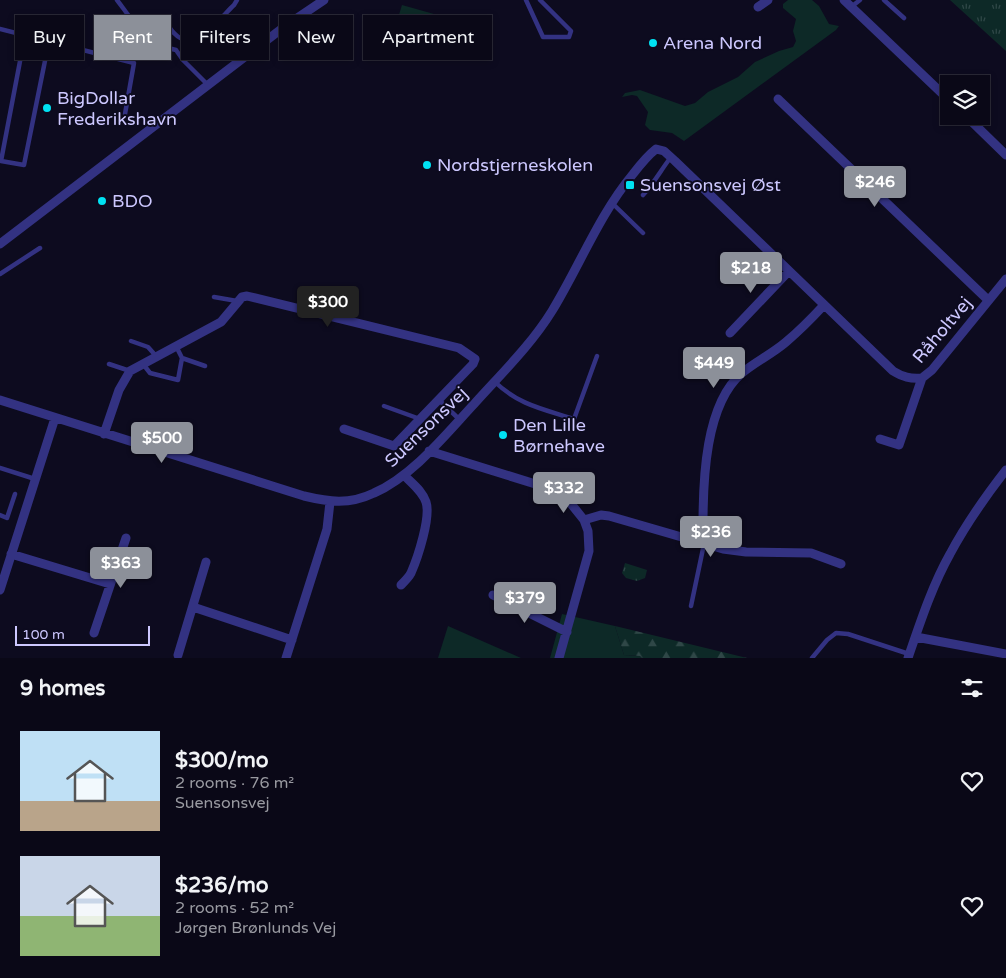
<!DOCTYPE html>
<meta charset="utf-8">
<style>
body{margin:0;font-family:"Varela Round",sans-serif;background:#181624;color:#f1f3f6;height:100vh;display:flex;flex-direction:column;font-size:19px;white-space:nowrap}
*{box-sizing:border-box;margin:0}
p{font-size:16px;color:#999aa1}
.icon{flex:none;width:28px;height:28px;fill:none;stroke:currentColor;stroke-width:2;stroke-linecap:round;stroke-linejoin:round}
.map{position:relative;height:658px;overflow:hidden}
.side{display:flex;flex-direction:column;background:#0a0817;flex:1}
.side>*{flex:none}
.banner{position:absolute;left:15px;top:15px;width:500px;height:45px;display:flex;gap:10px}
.tools{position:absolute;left:940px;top:75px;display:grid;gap:10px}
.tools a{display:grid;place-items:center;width:50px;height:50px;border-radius:0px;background:#0a0817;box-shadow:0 2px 8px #0003,0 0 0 1px #2a2936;font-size:25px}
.scale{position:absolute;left:15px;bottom:12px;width:135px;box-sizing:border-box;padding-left:5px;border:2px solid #cdc8ff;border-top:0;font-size:14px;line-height:18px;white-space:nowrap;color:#cdc8ff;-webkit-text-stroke:4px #0d0b1f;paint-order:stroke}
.price{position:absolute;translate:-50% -42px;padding:0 11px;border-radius:5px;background:#8c9099;color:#fff;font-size:16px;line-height:32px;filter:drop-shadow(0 1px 2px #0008)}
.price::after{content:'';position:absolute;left:50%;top:30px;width:15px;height:11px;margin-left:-8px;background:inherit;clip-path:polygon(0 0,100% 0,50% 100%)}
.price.on{background:#222;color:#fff}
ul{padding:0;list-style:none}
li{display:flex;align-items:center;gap:15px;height:125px;padding:0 20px}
li span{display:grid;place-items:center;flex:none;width:140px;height:100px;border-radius:0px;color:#555}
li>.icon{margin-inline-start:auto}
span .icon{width:60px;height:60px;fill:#fffc;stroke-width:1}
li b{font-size:21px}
h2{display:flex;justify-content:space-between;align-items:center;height:60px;padding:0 20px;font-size:21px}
.pill{padding:0 18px;border-radius:0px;background:#0a0817;box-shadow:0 2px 8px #0003,0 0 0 1px #2a2936;font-size:18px;line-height:45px}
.pill.on{background:#8c9099;color:#fff}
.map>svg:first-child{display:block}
.green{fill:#0d2927}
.forest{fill:url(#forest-firs)}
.park{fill:url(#park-tufts)}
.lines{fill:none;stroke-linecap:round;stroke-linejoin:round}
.lane{stroke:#333282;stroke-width:4.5}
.street{stroke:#333282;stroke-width:9}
.poi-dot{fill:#00e2f3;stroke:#0d0b1f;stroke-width:2}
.labels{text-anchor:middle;stroke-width:4;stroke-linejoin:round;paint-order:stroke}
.poi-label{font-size:18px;fill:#cdc8ff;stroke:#0d0b1f;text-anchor:start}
.street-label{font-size:18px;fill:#cdc8ff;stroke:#0d0b1f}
</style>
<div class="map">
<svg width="1006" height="658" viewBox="0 0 1006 658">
<defs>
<pattern id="forest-firs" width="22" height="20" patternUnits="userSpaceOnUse" patternTransform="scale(1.25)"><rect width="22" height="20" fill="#0d2927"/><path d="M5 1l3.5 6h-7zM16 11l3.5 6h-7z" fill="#2f4747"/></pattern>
<pattern id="park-tufts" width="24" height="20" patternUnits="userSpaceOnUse" patternTransform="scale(1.25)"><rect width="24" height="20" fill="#0d2927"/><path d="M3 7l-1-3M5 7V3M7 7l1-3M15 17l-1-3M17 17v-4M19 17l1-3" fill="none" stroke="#2f4747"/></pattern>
</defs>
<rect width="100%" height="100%" fill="#0d0b1f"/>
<path class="green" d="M788,0h24l7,6 10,18 10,2 -3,4 -152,111 -12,-8 -22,-3 -5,-5 3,-13 -11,-16 -5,-1 -10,2 3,-4 15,-3 45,16 10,-3 13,-11 30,-15 17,-15 24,-11 14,-4 3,-6 -3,-10 3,-12 -13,-11v-4z
M402,5l39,11 -7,27 -40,-12z
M562,614l53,12 9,29 16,1 2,2h-92z
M448,626l73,32h-83z"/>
<path class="forest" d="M615,626l132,32h-105l-2,-2 -16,-1z"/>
<path class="park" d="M950,0h56v51z
M625,563l22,7 -2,8 -8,3 -11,-3 -4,-5z"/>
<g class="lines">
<path class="lane" d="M117,0c17,22 18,32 46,18 4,5 7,12 12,16 19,20 45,-16 59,-29l3,-5
M526,0l17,37h26l2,-6 -31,-31
M884,0l20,18
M851,7l9,-7
M108,22l13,14 55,14 7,10 25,25
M0,29l134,34 -9,51
M25,35l-24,126 23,4 25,-124
M183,60l1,-21
M643,195c11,-12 18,-25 28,-38
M612,203l31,30
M0,274l40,-26
M214,297l23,4
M131,341l17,6 8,9
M182,358l23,8
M109,364l21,7
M143,364l7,9 28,7 4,-22 -6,-12
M495,382c24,23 48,27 79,37l23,-63
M439,400l21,20
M384,406l36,13
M0,468l35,11
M0,515l7,3 8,-24
M691,606l13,-62
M812,658l15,-18 9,-7 12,1 61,20"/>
<path class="street" d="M844,0l105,100
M758,7l10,-7
M778,99l210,201
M966,116l40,39
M0,244l284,-217 40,-27
M730,333l59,-62
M0,400l304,96c25,6 45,9 70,-3 39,-17 72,-59 101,-90 27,-30 56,-58 77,-92 28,-46 47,-96 81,-137 7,-9 14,-18 23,-25l8,2 11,10 218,210c10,6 17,8 29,7
M104,434l15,-44 11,-19 91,-49 21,-25 5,-1 212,52 16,11 -2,5 -79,82 -50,-17
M880,439l19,6 23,-67 10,-8 74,-91
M429,451l116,36 23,13 16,20 4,11 1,20 -30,107
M584,520l17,-5 8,1 114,33 23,3 65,1 30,11
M703,525c0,-44 2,-121 39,-152 13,-11 30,-19 44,-31 13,-11 26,-24 38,-37
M11,554l99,30
M401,585c4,-4 8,-8 10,-12 7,-16 20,-56 15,-71 -4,-12 -15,-19 -22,-27
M0,590l55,-172
M493,595l74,37
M193,607l99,33
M94,633l32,-95
M916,637l90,17
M178,655l28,-93
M286,658l41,-129 3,-27
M908,658c12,-35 24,-72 42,-104 16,-30 35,-57 56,-84"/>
</g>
<g class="poi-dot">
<circle cx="653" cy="43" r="5"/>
<circle cx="47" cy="108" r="5"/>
<circle cx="427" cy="165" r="5"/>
<rect x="625" y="180" width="10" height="10" rx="2.5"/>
<circle cx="102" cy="201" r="5"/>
<circle cx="503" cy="435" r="5"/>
</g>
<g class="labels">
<g class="poi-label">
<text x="663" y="49">Arena Nord</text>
<text x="57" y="104">BigDollar<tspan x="57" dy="21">Frederikshavn</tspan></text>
<text x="437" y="171">Nordstjerneskolen</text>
<text x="640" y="191">Suensonsvej Øst</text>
<text x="112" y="207">BDO</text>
<text x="513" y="431">Den Lille<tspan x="513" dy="21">Børnehave</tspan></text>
</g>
<g class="street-label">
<text transform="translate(942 330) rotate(-50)" y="6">Råholtvej</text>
<text transform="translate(426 427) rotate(-44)" y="6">Suensonsvej</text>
</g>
</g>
</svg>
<div class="tools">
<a><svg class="icon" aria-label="layers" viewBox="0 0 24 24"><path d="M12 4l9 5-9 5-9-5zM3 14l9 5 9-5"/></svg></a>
</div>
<div class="scale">100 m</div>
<b class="price" style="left:875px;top:208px">$246</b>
<b class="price" style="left:751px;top:294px">$218</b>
<b class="price on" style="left:328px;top:328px">$300</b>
<b class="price" style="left:714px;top:389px">$449</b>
<b class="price" style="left:162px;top:464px">$500</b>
<b class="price" style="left:564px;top:514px">$332</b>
<b class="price" style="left:711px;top:558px">$236</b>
<b class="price" style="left:121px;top:589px">$363</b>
<b class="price" style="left:525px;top:624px">$379</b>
<div class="banner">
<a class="pill">Buy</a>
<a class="pill on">Rent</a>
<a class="pill">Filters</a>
<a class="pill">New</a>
<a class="pill">Apartment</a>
</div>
</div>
<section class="side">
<h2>9 homes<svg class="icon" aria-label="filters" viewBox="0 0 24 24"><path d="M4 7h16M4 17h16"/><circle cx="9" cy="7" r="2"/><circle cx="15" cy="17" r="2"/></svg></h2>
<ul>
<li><span style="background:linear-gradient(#bfe0f5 70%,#b9a48a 0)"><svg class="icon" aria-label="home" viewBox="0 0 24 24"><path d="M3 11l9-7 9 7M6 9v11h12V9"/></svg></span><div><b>$300/mo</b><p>2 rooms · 76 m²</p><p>Suensonsvej</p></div><svg class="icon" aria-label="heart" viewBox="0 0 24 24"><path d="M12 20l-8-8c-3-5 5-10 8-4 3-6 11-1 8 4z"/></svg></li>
<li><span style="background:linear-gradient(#c9d6e8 60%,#8fb573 0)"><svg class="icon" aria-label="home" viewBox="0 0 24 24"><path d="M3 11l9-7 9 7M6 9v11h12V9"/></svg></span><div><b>$236/mo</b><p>2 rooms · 52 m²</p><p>Jørgen Brønlunds Vej</p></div><svg class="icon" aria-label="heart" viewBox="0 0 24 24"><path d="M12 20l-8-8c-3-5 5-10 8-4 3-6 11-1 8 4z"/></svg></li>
</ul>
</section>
